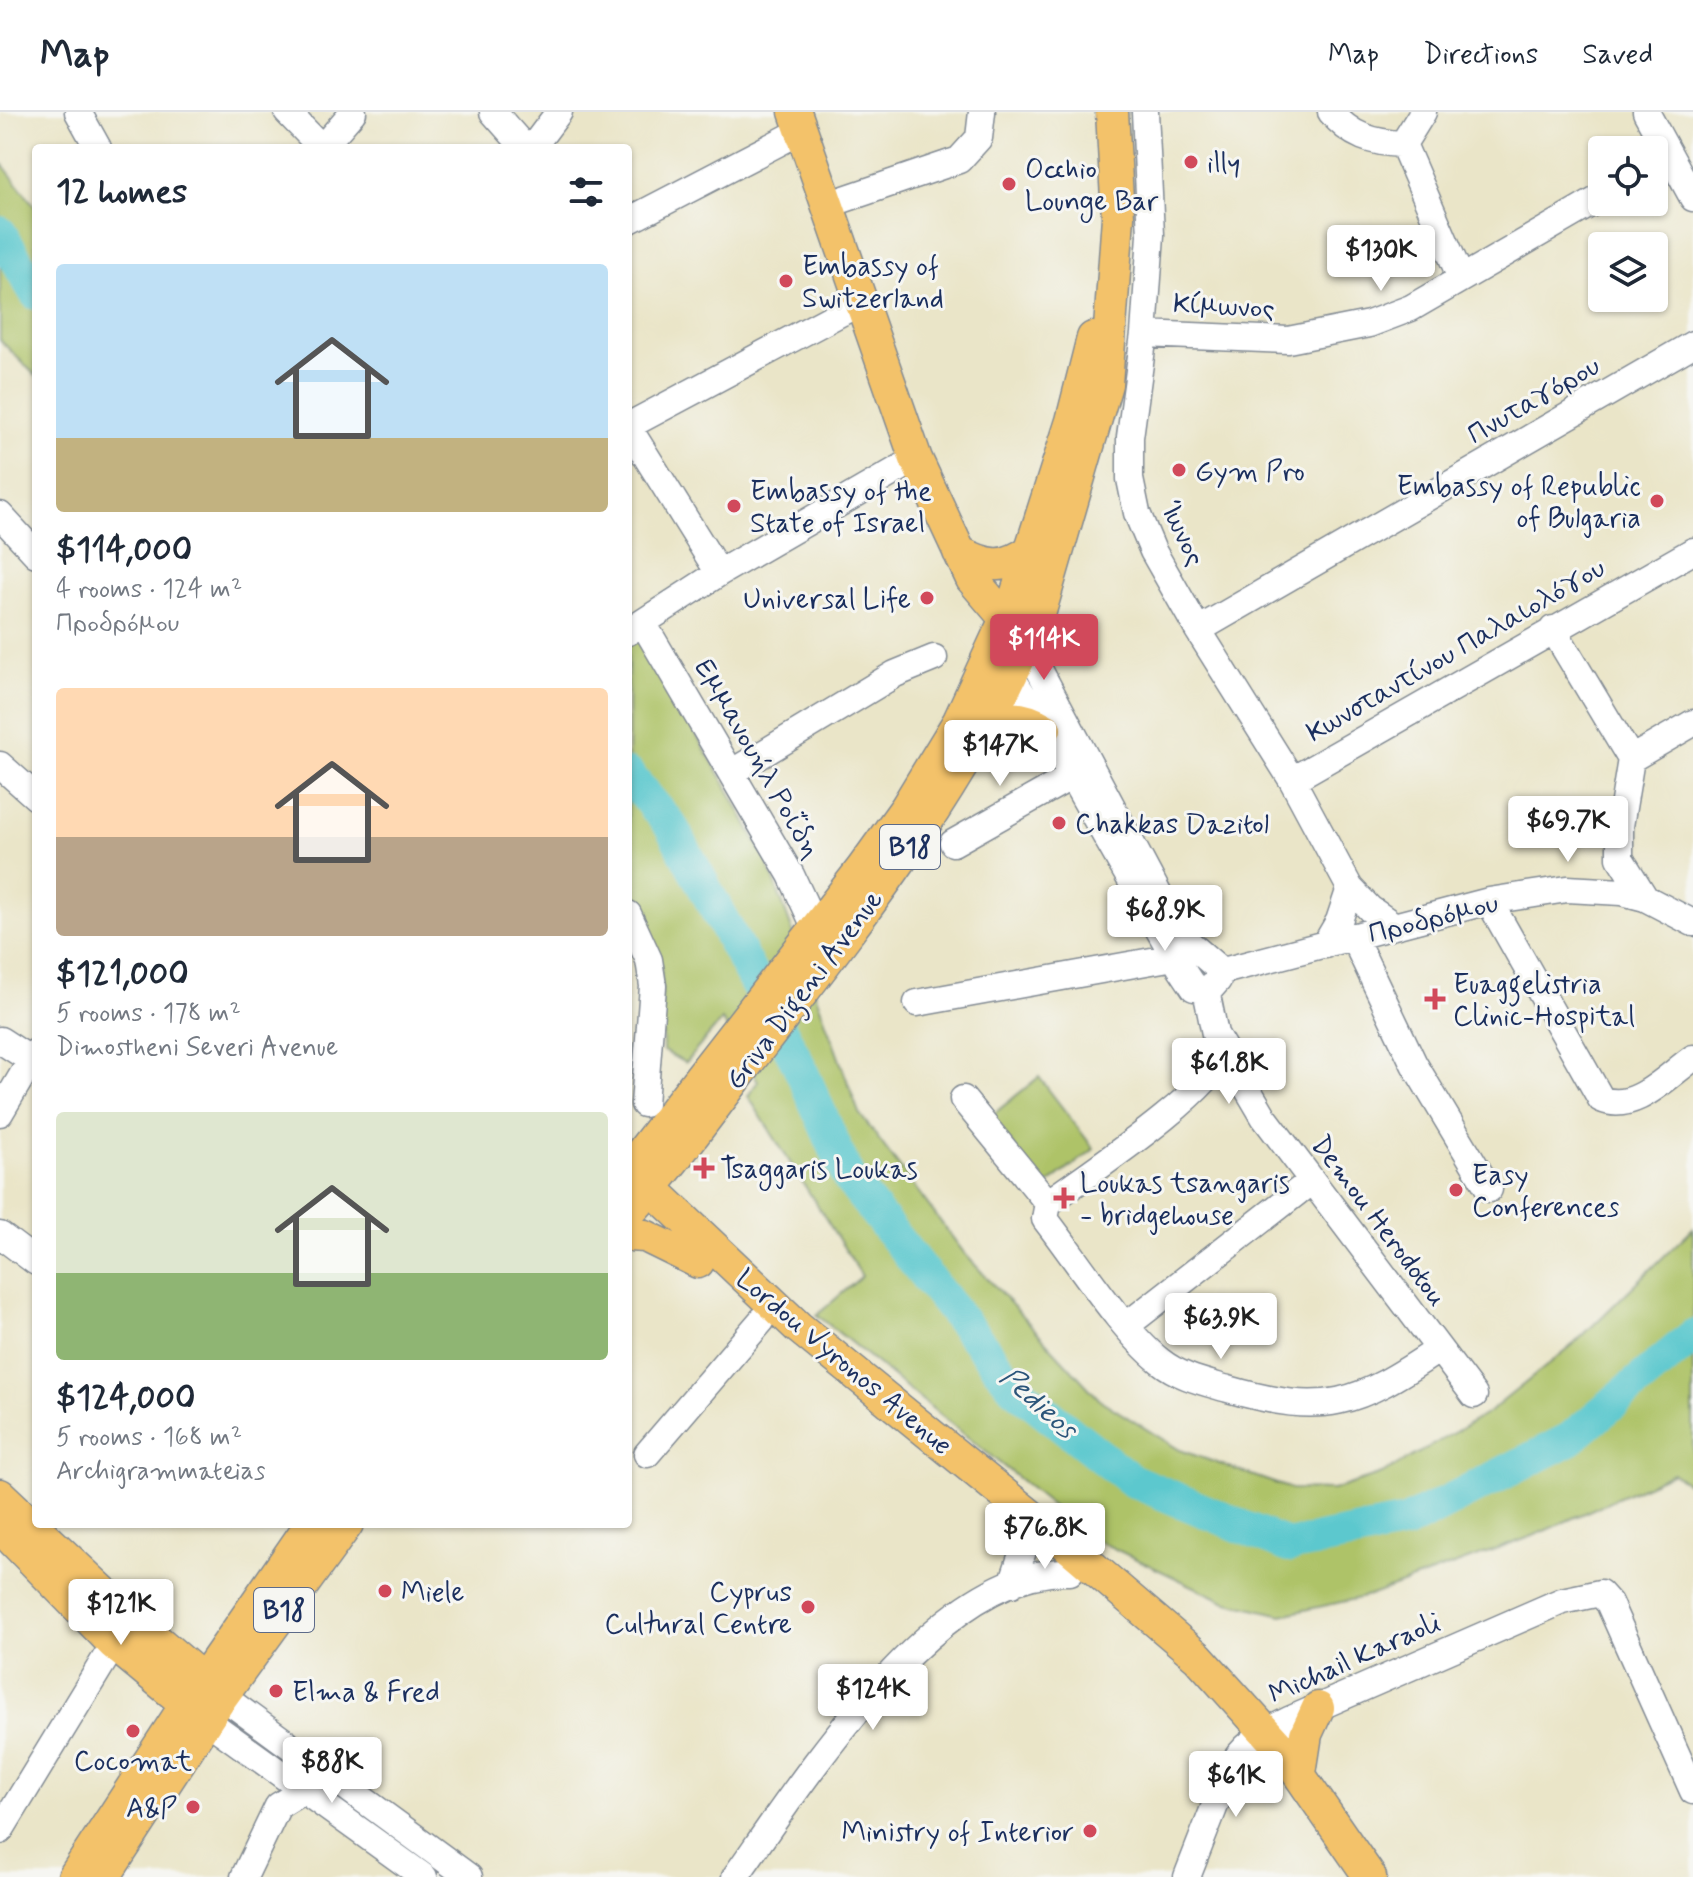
<!DOCTYPE html>
<meta charset="utf-8">
<style>
body{margin:0;font-family:Mynerve,sans-serif;background:#f2f2f3;color:#1f2937;height:100vh;display:flex;flex-direction:column;font-size:30px;white-space:nowrap}
*{box-sizing:border-box;margin:0}
p{font-size:26px;color:#747a83}
.icon{flex:none;width:44px;height:44px;fill:none;stroke:currentColor;stroke-width:2;stroke-linecap:round;stroke-linejoin:round}
.map{position:relative;flex:1;overflow:hidden}
.sheet{position:absolute;left:32px;top:32px;width:600px;height:1384px;display:flex;flex-direction:column;background:#fff;border-radius:8px;box-shadow:0 2px 6px #0004}
.sheet>*{flex:none}
.tools{position:absolute;left:1588px;top:24px;display:grid;gap:16px}
.tools a{display:grid;place-items:center;width:80px;height:80px;border-radius:8px;background:#fff;box-shadow:0 2px 6px #0004;font-size:40px}
.price{position:absolute;translate:-50% -68px;padding:0 18px;border-radius:8px;background:#fff;color:#222;font-size:26px;line-height:52px;filter:drop-shadow(0 2px 4px #0008)}
.price::after{content:'';position:absolute;left:50%;top:48px;width:24px;height:18px;margin-left:-12px;background:inherit;clip-path:polygon(0 0,100% 0,50% 100%)}
.price.on{background:#d1495b;color:#fff}
ul{padding:0;list-style:none}
li{display:grid;align-content:center;gap:16px;height:424px;padding:0 24px}
li span{display:grid;place-items:center;height:248px;border-radius:8px;color:#555}
li>.icon{margin-inline-start:auto}
span .icon{width:144px;height:144px;fill:#fffc;stroke-width:1}
li b{font-size:34px}
h2{display:flex;justify-content:space-between;align-items:center;height:96px;padding:0 24px;font-size:34px}
header{display:flex;align-items:center;gap:48px;box-sizing:border-box;height:112px;padding:0 40px;background:#fff;border-bottom:2px solid #e0e1e3}
header strong{font-size:38px}
nav{display:flex;gap:44px;margin-inline-start:auto;font-size:28px}
.map>svg:first-child{display:block}
.green{fill:#aec367;stroke:#647962;stroke-width:2}
.lines{fill:none;stroke-linecap:round;stroke-linejoin:round}
.river{stroke:#5bc8ce;stroke-width:34}
.minor-casing{stroke:#828a93;stroke-width:29}
.major-casing{stroke:#828a93;stroke-width:35}
.minor{stroke:#fff;stroke-width:26}
.major{stroke:#f3c26a;stroke-width:32}
.poi-dot{fill:#d1495b;stroke:#f6f6f2;stroke-width:3}
.labels{text-anchor:middle;stroke-width:6;stroke-linejoin:round;paint-order:stroke}
.shield{fill:#f6f6f2;stroke:#5d6b8a;stroke-width:2}
.shield-label{font-size:26px;font-weight:bold;fill:#1b2f5e}
.poi-label{font-size:28px;fill:#1b2f5e;stroke:#f6f6f2;text-anchor:start}
.street-label{font-size:28px;fill:#1b2f5e;stroke:#f6f6f2}
.water-label{font-size:30px;font-style:italic;fill:#2b557a;stroke:#f6f6f2}
</style>
<header>
<strong>Map</strong>
<nav><a>Map</a><a>Directions</a><a>Saved</a></nav>
</header>
<div class="map">
<svg width="1693" height="1765" viewBox="0 0 1693 1765">
<rect width="100%" height="100%" fill="#f6f6f2"/>
<filter id="ink" filterUnits="userSpaceOnUse"><feTurbulence type="fractalNoise" baseFrequency=".0125" numOctaves="2"/><feDisplacementMap in="SourceGraphic" scale="16" xChannelSelector="R" yChannelSelector="G"/><feConvolveMatrix kernelMatrix="1 2 1 2 8 2 1 2 1" color-interpolation-filters="sRGB"/></filter>
<filter id="wash" filterUnits="userSpaceOnUse"><feTurbulence type="fractalNoise" baseFrequency=".006" numOctaves="4" result="noise"/><feDisplacementMap in="SourceGraphic" scale="32" xChannelSelector="R" yChannelSelector="G"/><feGaussianBlur stdDeviation="1.8" result="paint"/><feColorMatrix in="noise" values="0 0 0 0 0 0 0 0 0 0 0 0 0 0 0 0 0 1.4 0 .05"/><feComposite in="paint" operator="in"/></filter>
<g filter="url(#wash)">
<rect width="100%" height="100%" fill="#eae5c8"/>
<path class="green" d="M0,49l36,47v168l-36,-36z
M628,509l97,162 42,78 92,252 106,141 135,146 80,50 111,39 42,1 49,-16 106,-61 87,-70 118,-115v259l-20,-14 -140,63 -164,60 -87,19 -58,-14 -132,-63 -275,-223 45,-39 -114,-180 10,-15 -36,-61 -37,43 -22,-12 -2,-86 -33,-82z
M1039,965l55,72 -49,38 -55,-70z"/>
<g class="lines">
<path class="river" d="M0,121l36,60
M628,663l43,51 42,77 83,156 53,120 165,208 117,93 157,66 118,-23 164,-84 123,-103"/>
</g>
</g>
<g filter="url(#ink)">
<g class="lines">
<defs>
<path id="minor" d="M78,0l20,36
M287,0l35,36
M493,0l32,36
M1145,0l6,123 -7,99 -14,103v42l7,34 16,38 45,79 94,150 58,108 20,21 23,16
M1331,0c19,24 42,31 72,32l57,132
M1646,0l47,86
M1403,32l20,-32
M322,36l31,-36
M532,36l27,-36
M827,93l132,-45 20,-22 3,-26
M628,109l173,-90
M1144,222l144,6 81,-16 42,-16 191,-111
M628,314l231,-123
M628,315l91,146
M0,403l36,39
M643,511l148,252 25,54
M1553,517l78,130 -11,67v32l25,40
M1198,518l495,-286
M628,520l91,-59 197,-114
M1011,564l34,53 135,238 14,21 16,1 8,-9v-12l-29,-25 -22,-33 -141,-265
M1631,647l62,-36
M0,653l36,32
M731,661l164,-99 39,-16
M1292,668l401,-229
M953,731l119,-67
M1489,789l112,198c33,15 66,-23 92,-41
M628,802l21,46 4,26 -9,118
M1353,824l61,128 75,125
M1325,833l14,-24 11,-33
M1219,860l270,-71 78,-12 55,3 23,6 48,25
M1206,878l9,44 49,83 210,278
M917,891l257,-46
M0,928l31,20
M963,987l85,104
M0,1001l36,-61
M1048,1091l-3,16c32,41 77,112 115,142 20,16 44,21 68,28 98,28 128,16 210,-39
M1048,1091c42,-31 160,-108 177,-151
M0,1123l36,27
M1127,1213l183,-143
M647,1342l115,-134
M1012,1472l15,-45
M222,1584l247,181
M206,1608l218,157
M0,1719l114,-187
M244,1765l34,-71 26,-16
M735,1765c67,-95 204,-311 335,-305
M1187,1765l41,-105c14,-27 34,-39 61,-52l273,-119 38,-8 9,10 84,188"/>
<path id="major" d="M795,0l121,347 56,120 46,54
M959,440c29,15 45,18 72,-2
M983,617c24,-14 38,-14 62,0
M628,1058l234,-301 44,-61 53,-87 56,-122 57,-178 21,-83
M635,1061l163,154 270,219 130,111 84,93 88,127
M628,1102c50,-55 93,-118 139,-176 104,-134 209,-269 273,-427l66,-227 12,-167 -6,-105
M628,1123l17,1 53,26
M0,1383l133,125 87,74
M0,1415l114,117 89,74
M1300,1661l6,-39 12,-26
M74,1765l112,-172 125,-181
M104,1765l118,-181 125,-172"/>
</defs>
<use href="#minor" class="minor-casing"/>
<use href="#major" class="major-casing"/>
<use href="#minor" class="minor"/>
<use href="#major" class="major"/>
</g>
</g>
<g class="poi-dot">
<circle cx="1191" cy="50" r="8"/>
<circle cx="1009" cy="72" r="8"/>
<circle cx="786" cy="169" r="8"/>
<circle cx="1179" cy="358" r="8"/>
<circle cx="1657" cy="389" r="8"/>
<circle cx="734" cy="394" r="8"/>
<circle cx="927" cy="486" r="8"/>
<circle cx="1059" cy="711" r="8"/>
<path d="M1431 875h8v8h8v8h-8v8h-8v-8h-8v-8h8z"/>
<path d="M700 1044h8v8h8v8h-8v8h-8v-8h-8v-8h8z"/>
<circle cx="1456" cy="1078" r="8"/>
<path d="M1060 1074h8v8h8v8h-8v8h-8v-8h-8v-8h8z"/>
<circle cx="385" cy="1479" r="8"/>
<circle cx="808" cy="1495" r="8"/>
<circle cx="276" cy="1579" r="8"/>
<circle cx="133" cy="1619" r="8"/>
<circle cx="193" cy="1695" r="8"/>
<circle cx="1090" cy="1719" r="8"/>
</g>
<g class="labels">
<g class="shield">
<rect x="880" y="713" width="60" height="44" rx="6"/>
<rect x="254" y="1476" width="60" height="44" rx="6"/>
</g>
<g class="shield-label">
<text x="910" y="744">B18</text>
<text x="284" y="1507">B18</text>
</g>
<g class="poi-label">
<text x="1207" y="60">illy</text>
<text x="1025" y="66">Occhio<tspan x="1025" dy="32">Lounge Bar</tspan></text>
<text x="802" y="163">Embassy of<tspan x="802" dy="32">Switzerland</tspan></text>
<text x="1195" y="368">Gym Pro</text>
<text x="1641" y="383" text-anchor="end">Embassy of Republic<tspan x="1641" dy="32">of Bulgaria</tspan></text>
<text x="750" y="388">Embassy of the<tspan x="750" dy="32">State of Israel</tspan></text>
<text x="911" y="496" text-anchor="end">Universal Life</text>
<text x="1075" y="721">Chakkas Dazitol</text>
<text x="1453" y="881">Euaggelistria<tspan x="1453" dy="32">Clinic-Hospital</tspan></text>
<text x="720" y="1066">Tsaggaris Loukas</text>
<text x="1472" y="1072">Easy<tspan x="1472" dy="32">Conferences</tspan></text>
<text x="1080" y="1080">Loukas tsangaris<tspan x="1080" dy="32">- bridgehouse</tspan></text>
<text x="401" y="1489">Miele</text>
<text x="792" y="1489" text-anchor="end">Cyprus<tspan x="792" dy="32">Cultural Centre</tspan></text>
<text x="292" y="1589">Elma &amp; Fred</text>
<text x="133" y="1658" text-anchor="middle">Cocomat</text>
<text x="177" y="1705" text-anchor="end">A&amp;P</text>
<text x="1074" y="1729" text-anchor="end">Ministry of Interior</text>
</g>
<g class="street-label">
<text transform="translate(1224 193) rotate(3)" y="10">Κίμωνος</text>
<text transform="translate(1533 287) rotate(-30)" y="10">Πνυταγόρου</text>
<text transform="translate(1184 421) rotate(65)" y="10">Ίωνος</text>
<text transform="translate(1455 537) rotate(-30)" y="10">Κωνσταντίνου Παλαιολόγου</text>
<text transform="translate(759 646) rotate(60)" y="10">Εμμανουήλ Ροΐδη</text>
<text transform="translate(1433 805) rotate(-14)" y="10">Προδρόμου</text>
<text transform="translate(803 877) rotate(-53)" y="10">Griva Digeni Avenue</text>
<text transform="translate(1380 1108) rotate(53)" y="10">Demou Herodotou</text>
<text transform="translate(845 1249) rotate(40)" y="10">Lordou Vyronos Avenue</text>
<text transform="translate(1354 1545) rotate(-24)" y="10">Michail Karaoli</text>
</g>
<g class="water-label">
<text transform="translate(1039 1290) rotate(42)" y="10">Pedieos</text>
</g>
</g>
</svg>
<div class="tools">
<a><svg class="icon" aria-label="locate" viewBox="0 0 24 24"><circle cx="12" cy="12" r="6"/><path d="M12 2v4M12 18v4M2 12h4M18 12h4"/></svg></a>
<a><svg class="icon" aria-label="layers" viewBox="0 0 24 24"><path d="M12 4l9 5-9 5-9-5zM3 14l9 5 9-5"/></svg></a>
</div>
<b class="price" style="left:1381px;top:181px">$130K</b>
<b class="price on" style="left:1044px;top:570px">$114K</b>
<b class="price" style="left:1000px;top:676px">$147K</b>
<b class="price" style="left:1568px;top:752px">$69.7K</b>
<b class="price" style="left:1165px;top:841px">$68.9K</b>
<b class="price" style="left:1229px;top:994px">$61.8K</b>
<b class="price" style="left:1221px;top:1249px">$63.9K</b>
<b class="price" style="left:1045px;top:1459px">$76.8K</b>
<b class="price" style="left:121px;top:1535px">$121K</b>
<b class="price" style="left:873px;top:1620px">$124K</b>
<b class="price" style="left:332px;top:1693px">$88K</b>
<b class="price" style="left:1236px;top:1707px">$61K</b>
<section class="sheet">
<h2>12 homes<svg class="icon" aria-label="filters" viewBox="0 0 24 24"><path d="M4 7h16M4 17h16"/><circle cx="9" cy="7" r="2"/><circle cx="15" cy="17" r="2"/></svg></h2>
<ul>
<li><span style="background:linear-gradient(#bfe0f5 70%,#c2b280 0)"><svg class="icon" aria-label="home" viewBox="0 0 24 24"><path d="M3 11l9-7 9 7M6 9v11h12V9"/></svg></span><div><b>$114,000</b><p>4 rooms · 124 m²</p><p>Προδρόμου</p></div></li>
<li><span style="background:linear-gradient(#ffd9b3 60%,#b9a48a 0)"><svg class="icon" aria-label="home" viewBox="0 0 24 24"><path d="M3 11l9-7 9 7M6 9v11h12V9"/></svg></span><div><b>$121,000</b><p>5 rooms · 178 m²</p><p>Dimostheni Severi Avenue</p></div></li>
<li><span style="background:linear-gradient(#dfe7d0 65%,#8fb573 0)"><svg class="icon" aria-label="home" viewBox="0 0 24 24"><path d="M3 11l9-7 9 7M6 9v11h12V9"/></svg></span><div><b>$124,000</b><p>5 rooms · 168 m²</p><p>Archigrammateias</p></div></li>
</ul>
</section>
</div>
